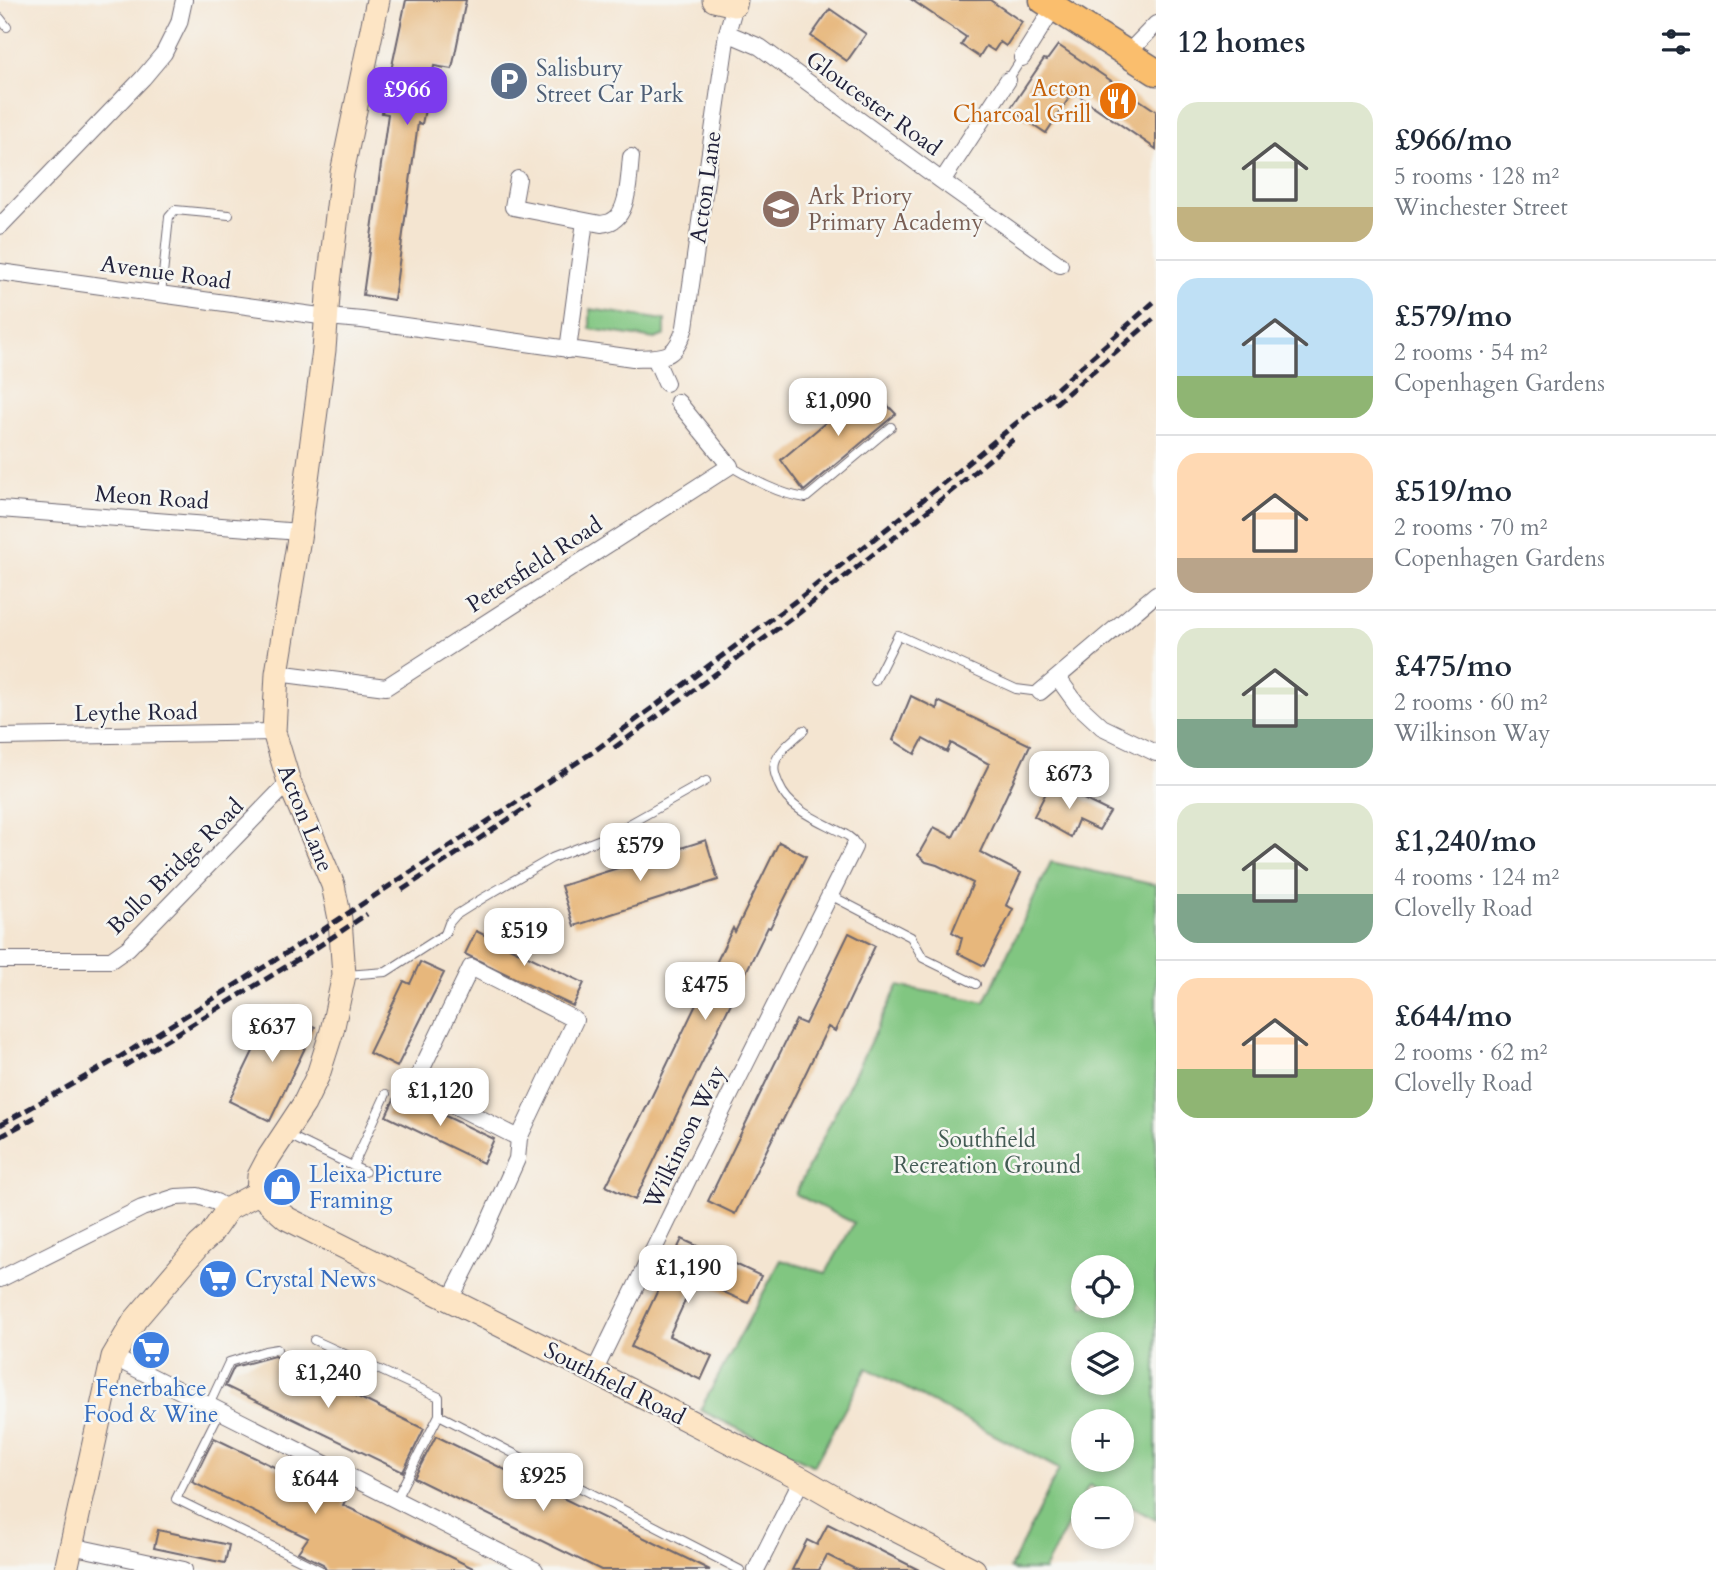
<!DOCTYPE html>
<meta charset="utf-8">
<style>
body{margin:0;font-family:Cardo,serif;background:#f6f6f7;color:#1f2937;height:100vh;display:flex;flex-direction:column;font-size:26px;white-space:nowrap}
*{box-sizing:border-box;margin:0}
p{font-size:23px;color:#747a83}
.icon{flex:none;width:38px;height:38px;fill:none;stroke:currentColor;stroke-width:2;stroke-linecap:round;stroke-linejoin:round}
.map{position:relative;flex:1;overflow:hidden}
.side{display:flex;flex-direction:column;background:#fff;width:560px}
.side>*{flex:none}
.buttons{position:absolute;left:1071px;top:1255px;display:grid;gap:14px}
.buttons a{display:grid;place-items:center;width:63px;height:63px;border-radius:50%;background:#fff;box-shadow:0 4px 10px #0003;font-size:35px}
.price{position:absolute;translate:-50% -60px;padding:0 16px;border-radius:14px;background:#fff;color:#222;font-size:23px;line-height:46px;filter:drop-shadow(0 2px 4px #0008)}
.price::after{content:'';position:absolute;left:50%;top:42px;width:21px;height:16px;margin-left:-10px;background:inherit;clip-path:polygon(0 0,100% 0,50% 100%)}
.price.selected{background:#7c3aed;color:#fff}
ul{padding:0;list-style:none}
li{display:flex;align-items:center;gap:21px;height:175px;padding:0 21px}
li+li{border-top:2px solid #e0e1e3}
li span{display:grid;place-items:center;flex:none;width:196px;height:140px;border-radius:21px;color:#555}
li>.icon{margin-inline-start:auto}
span .icon{width:84px;height:84px;fill:#fffc;stroke-width:1}
li b{font-size:30px}
h2{display:flex;justify-content:space-between;align-items:center;height:84px;padding:0 21px;font-size:30px}
main{display:flex;flex:1;min-height:0}
.map>svg:first-child{display:block}
.green{fill:#81c681;stroke:#52745e;stroke-width:2;fill-rule:evenodd}
.building{fill:#e7b77c}
.lines{fill:none;stroke-linecap:round;stroke-linejoin:round}
.service-casing{stroke:#6c6670;stroke-width:10}
.minor-casing{stroke:#6c6670;stroke-width:18}
.secondary-casing{stroke:#6c6670;stroke-width:25}
.primary-casing{stroke:#6c6670;stroke-width:29}
.service{stroke:#fff;stroke-width:8}
.minor{stroke:#fff;stroke-width:16}
.secondary{stroke:#fde5c5;stroke-width:23}
.primary{stroke:#fabe6d;stroke-width:26}
.rail{stroke:#22223b;stroke-width:5;stroke-dasharray:10 5;stroke-linecap:butt}
.labels{text-anchor:middle;stroke-width:5;stroke-linejoin:round;paint-order:stroke}
.service-label{font-size:23px;fill:#4e5e75;stroke:#f6f6f2;text-anchor:start}
.food-label{font-size:23px;fill:#c56008;stroke:#f6f6f2;text-anchor:end}
.street-label{font-size:23px;fill:#22223b;stroke:#f6f6f2}
.education-label{font-size:23px;fill:#785e54;stroke:#f6f6f2;text-anchor:start}
.park-label{font-size:23px;fill:#435b54;stroke:#f6f6f2}
.shop-label{font-size:23px;fill:#366cbe;stroke:#f6f6f2;text-anchor:start}
</style>
<main>
<div class="map">
<svg width="1156" height="1570" viewBox="0 0 1156 1570">
<rect width="100%" height="100%" fill="#f6f6f2"/>
<filter id="ink" filterUnits="userSpaceOnUse"><feTurbulence type="fractalNoise" baseFrequency=".0143" numOctaves="2"/><feDisplacementMap in="SourceGraphic" scale="14" xChannelSelector="R" yChannelSelector="G"/><feConvolveMatrix kernelMatrix="1 2 1 2 8 2 1 2 1" color-interpolation-filters="sRGB"/></filter>
<filter id="wash" filterUnits="userSpaceOnUse"><feTurbulence type="fractalNoise" baseFrequency=".00686" numOctaves="4" result="noise"/><feDisplacementMap in="SourceGraphic" scale="28" xChannelSelector="R" yChannelSelector="G"/><feGaussianBlur stdDeviation="1.57" result="paint"/><feColorMatrix in="noise" values="0 0 0 0 0 0 0 0 0 0 0 0 0 0 0 0 0 1.4 0 .05"/><feComposite in="paint" operator="in"/></filter>
<g filter="url(#wash)">
<rect width="100%" height="100%" fill="#f4e5d1"/>
<path class="green" d="M590,309l75,11v15l-10,4 -65,-10z
M1051,862l105,23v635l-34,-18v-4h-8l-25,-13 -45,85h-30l-4,-2 49,-99 -192,-101 -53,98 -114,-56 81,-150 45,13 28,-50 -59,-29 103,-208 87,16zM1122,1267v39h-39v-39zM1122,1344v38h-39v-38zM1083,1421h39v39h-39z"/>
<g id="blocks">
<path class="building" d="M406,0h60l-14,69 -18,-3 -12,58 -4,-1 -24,177 -31,-5 25,-181 -6,-1z
M912,0h78l32,22 -16,24 -6,-4 -6,9 -8,-5 -7,11 -18,-12 5,-8z
M830,9l36,25 -19,27 -36,-25z
M1058,45l98,66v38l-83,-57 -27,41 -36,-24 34,-50 3,1z
M869,386l27,28 -92,77 -23,-31z
M911,696l26,13 1,-8 92,44 -50,107 41,21 -15,32 7,4 -29,57 -26,-13 4,-15 -10,-6 21,-49 -36,-18 -11,-3 -8,-7 16,-28 19,10 36,-73 -38,-21 -4,9 -24,-13 -8,15 -22,-14z
M1051,783l59,29 -11,18 -21,-10 -7,17 -37,-21z
M706,840l12,40 -144,46 -13,-40z
M779,842l27,14 -36,72 -2,-1 -133,273 -29,-14 44,-86 83,-172 2,4z
M476,931l108,52 -11,23 -108,-52z
M849,933l26,13 -40,85 -7,-4 -46,95 -1,-1 -46,93 -27,-13 88,-181 9,4z
M420,962l24,11 -47,94 -28,-14 35,-72 6,3z
M274,1008l41,19 -45,94 -41,-20z
M397,1093l97,46 -11,24 -97,-47z
M682,1239l79,37 -13,27 -53,-24 -26,57 43,20 -11,24 -70,-33z
M274,1356l150,73 -21,43 -178,-86 9,-19z
M436,1436l274,134h-109l-187,-92z
M214,1438l131,63 -2,4 134,65h-151l-3,-6 -25,-12 10,-14 -116,-56z
M828,1524l91,46h-62l-30,-15 -8,15h-27l15,-30 10,5z
M158,1530l71,15 -4,18 -71,-15z"/>
</g>
</g>
<g filter="url(#ink)">
<use href="#blocks" fill-opacity="0" stroke="#6c6670" stroke-width="2"/>
<g class="lines">
<defs>
<path id="service" d="M0,18l7,9
M1008,80l14,-22
M161,294l8,-77 6,-7 54,5
M730,466c24,14 48,28 76,32l85,-71
M875,681l23,-46 118,54 24,3
M804,730c-10,9 -25,20 -29,33 -2,8 1,14 4,22 11,27 45,37 69,51l5,4 1,7
M830,895l81,42 12,21 53,26
M346,975l40,-3 59,-38 4,-11 7,-8 27,-17 69,-40 54,-21 100,-56
M288,1135l77,37
M353,1166l33,-72
M314,1340l125,57v18l301,155
M209,1405l20,-43 36,-11 12,-2
M220,1411l-44,88 144,71
M396,1499l43,-84"/>
<path id="minor" d="M727,33l33,14 182,134 118,84
M1127,54l29,-30
M1022,58l32,-51
M518,179l-5,28 88,17c4,-1 8,-1 11,-3 17,-8 17,-47 19,-64
M942,181l66,-101
M0,226l143,-148 21,-25 15,-30 5,-23
M0,272l327,45 35,3 271,38c32,-1 42,2 52,-31l42,-294 8,-28
M568,350l17,-129
M655,358l11,25
M0,509l300,23
M277,673l109,14 344,-221 -52,-64
M1058,678l18,25 26,24 54,26
M1040,692l116,-98
M0,737l274,-5
M0,960h111l17,-12 161,-166
M0,1279l142,-71 34,-11 22,-1 18,6 12,7
M450,1300l32,-63 35,-78 2,-21 56,-118 -104,-53 -57,118 105,53
M113,1357l422,213
M594,1372l98,-201 162,-324
M71,1546l113,24
M756,1570l46,-91"/>
<path id="secondary" d="M714,0l21,5 1,-5
M258,1193l1,-17 10,-19 35,-53 14,-29 14,-44 12,-56 -4,-56 -7,-34 -44,-103 -15,-50 3,-59 23,-141 24,-182 5,-67 13,-110 36,-173
M258,1193l28,25 308,154 208,107 47,27 125,64
M66,1570l47,-213 22,-37 64,-75 11,-10 18,-26 30,-16"/>
<path id="primary" d="M1043,0l113,72"/>
</defs>
<use href="#service" class="service-casing"/>
<use href="#minor" class="minor-casing"/>
<use href="#secondary" class="secondary-casing"/>
<use href="#primary" class="primary-casing"/>
<use href="#service" class="service"/>
<use href="#minor" class="minor"/>
<use href="#secondary" class="secondary"/>
<use href="#primary" class="primary"/>
<path class="rail" d="M1055,404l101,-87
M614,748l185,-135 115,-91 101,-84
M402,890l128,-85
M124,1066l186,-114 57,-38
M0,1125l115,-65 197,-123 281,-185 208,-155 118,-94 117,-96 120,-107
M0,1137l39,-22"/>
</g>
</g>
<defs>
<symbol id="parking-disc" viewBox="-11 -11 22 22"><circle r="9.5" fill="#5c6f8a" stroke="#f6f6f2"/><path d="M-3.5-5.5H1a3.5 3.5 0 0 1 0 7H-1V5.5H-3.5ZM-1-3.4V-.6H.8a1.4 1.4 0 0 0 0-2.8Z" fill="#fff"/></symbol>
<symbol id="restaurant-disc" viewBox="-11 -11 22 22"><circle r="9.5" fill="#e8710a" stroke="#f6f6f2"/><path d="M-5-6h1v4h1v-4h1v4h1v-4h1v5L-1.5 .5V6h-2V.5L-5-1ZM5-6V6H3V1.5H1.5Q1.5-4 5-6Z" fill="#fff"/></symbol>
<symbol id="school-disc" viewBox="-11 -11 22 22"><circle r="9.5" fill="#8d6e63" stroke="#f6f6f2"/><path d="M0-5L7-2L0 1L-7-2ZM-4 1L0 2.5L4 1V4Q0 6-4 4Z" fill="#fff"/></symbol>
<symbol id="shop-disc" viewBox="-11 -11 22 22"><circle r="9.5" fill="#3f7fe0" stroke="#f6f6f2"/><path d="M-5-2.5h2.3a2.7 3.5 0 0 1 5.4 0H5L5.5 6h-11ZM-1.5-2.5h3a1.5 2.3 0 0 0-3 0Z" fill="#fff"/></symbol>
<symbol id="supermarket-disc" viewBox="-11 -11 22 22"><circle r="9.5" fill="#3f7fe0" stroke="#f6f6f2"/><path d="M-6-5.5h2.5l.6 2H6L4.5 2H-2.5L-4.4-4H-6ZM-1.5 3.2a1.3 1.3 0 1 0 .1 0ZM3 3.2a1.3 1.3 0 1 0 .1 0Z" fill="#fff"/></symbol>
</defs>
<g fill-rule="evenodd">
<use href="#parking-disc" x="487" y="59" width="44" height="44"/>
<use href="#restaurant-disc" x="1096" y="79" width="44" height="44"/>
<use href="#school-disc" x="759" y="187" width="44" height="44"/>
<use href="#shop-disc" x="260" y="1165" width="44" height="44"/>
<use href="#supermarket-disc" x="196" y="1257" width="44" height="44"/>
<use href="#supermarket-disc" x="129" y="1328" width="44" height="44"/>
</g>
<g class="labels">
<g class="service-label">
<text x="536" y="76">Salisbury<tspan x="536" dy="26">Street Car Park</tspan></text>
</g>
<g class="food-label">
<text x="1091" y="96">Acton<tspan x="1091" dy="26">Charcoal Grill</tspan></text>
</g>
<g class="street-label">
<text transform="translate(874 103) rotate(36)" y="8">Gloucester Road</text>
<text transform="translate(705 187) rotate(-82)" y="8">Acton Lane</text>
<text transform="translate(166 272) rotate(8)" y="8">Avenue Road</text>
<text transform="translate(152 497) rotate(4)" y="8">Meon Road</text>
<text transform="translate(534 564) rotate(-33)" y="8">Petersfield Road</text>
<text transform="translate(136 712) rotate(-1)" y="8">Leythe Road</text>
<text transform="translate(306 818) rotate(68)" y="8">Acton Lane</text>
<text transform="translate(175 866) rotate(-45)" y="8">Bollo Bridge Road</text>
<text transform="translate(684 1137) rotate(-64)" y="8">Wilkinson Way</text>
<text transform="translate(615 1383) rotate(27)" y="8">Southfield Road</text>
</g>
<g class="education-label">
<text x="808" y="204">Ark Priory<tspan x="808" dy="26">Primary Academy</tspan></text>
</g>
<g class="park-label">
<text x="987" y="1147">Southfield<tspan x="987" dy="26">Recreation Ground</tspan></text>
</g>
<g class="shop-label">
<text x="309" y="1182">Lleixa Picture<tspan x="309" dy="26">Framing</tspan></text>
<text x="245" y="1287">Crystal News</text>
<text x="151" y="1396" text-anchor="middle">Fenerbahce<tspan x="151" dy="26">Food &amp; Wine</tspan></text>
</g>
</g>
</svg>
<div class="buttons">
<a><svg class="icon" aria-label="locate" viewBox="0 0 24 24"><circle cx="12" cy="12" r="6"/><path d="M12 2v4M12 18v4M2 12h4M18 12h4"/></svg></a>
<a><svg class="icon" aria-label="layers" viewBox="0 0 24 24"><path d="M12 4l9 5-9 5-9-5zM3 14l9 5 9-5"/></svg></a>
<a>+</a>
<a>−</a>
</div>
<b class="price selected" style="left:407px;top:127px">£966</b>
<b class="price" style="left:838px;top:438px">£1,090</b>
<b class="price" style="left:1069px;top:811px">£673</b>
<b class="price" style="left:640px;top:883px">£579</b>
<b class="price" style="left:524px;top:968px">£519</b>
<b class="price" style="left:705px;top:1022px">£475</b>
<b class="price" style="left:272px;top:1064px">£637</b>
<b class="price" style="left:440px;top:1128px">£1,120</b>
<b class="price" style="left:688px;top:1305px">£1,190</b>
<b class="price" style="left:328px;top:1410px">£1,240</b>
<b class="price" style="left:543px;top:1513px">£925</b>
<b class="price" style="left:315px;top:1516px">£644</b>
</div>
<section class="side">
<h2>12 homes<svg class="icon" aria-label="filters" viewBox="0 0 24 24"><path d="M4 7h16M4 17h16"/><circle cx="9" cy="7" r="2"/><circle cx="15" cy="17" r="2"/></svg></h2>
<ul>
<li><span style="background:linear-gradient(#dfe7d0 75%,#c2b280 0)"><svg class="icon" aria-label="home" viewBox="0 0 24 24"><path d="M3 11l9-7 9 7M6 9v11h12V9"/></svg></span><div><b>£966/mo</b><p>5 rooms · 128 m²</p><p>Winchester Street</p></div></li>
<li><span style="background:linear-gradient(#bfe0f5 70%,#8fb573 0)"><svg class="icon" aria-label="home" viewBox="0 0 24 24"><path d="M3 11l9-7 9 7M6 9v11h12V9"/></svg></span><div><b>£579/mo</b><p>2 rooms · 54 m²</p><p>Copenhagen Gardens</p></div></li>
<li><span style="background:linear-gradient(#ffd9b3 75%,#b9a48a 0)"><svg class="icon" aria-label="home" viewBox="0 0 24 24"><path d="M3 11l9-7 9 7M6 9v11h12V9"/></svg></span><div><b>£519/mo</b><p>2 rooms · 70 m²</p><p>Copenhagen Gardens</p></div></li>
<li><span style="background:linear-gradient(#dfe7d0 65%,#7fa58c 0)"><svg class="icon" aria-label="home" viewBox="0 0 24 24"><path d="M3 11l9-7 9 7M6 9v11h12V9"/></svg></span><div><b>£475/mo</b><p>2 rooms · 60 m²</p><p>Wilkinson Way</p></div></li>
<li><span style="background:linear-gradient(#dfe7d0 65%,#7fa58c 0)"><svg class="icon" aria-label="home" viewBox="0 0 24 24"><path d="M3 11l9-7 9 7M6 9v11h12V9"/></svg></span><div><b>£1,240/mo</b><p>4 rooms · 124 m²</p><p>Clovelly Road</p></div></li>
<li><span style="background:linear-gradient(#ffd9b3 65%,#8fb573 0)"><svg class="icon" aria-label="home" viewBox="0 0 24 24"><path d="M3 11l9-7 9 7M6 9v11h12V9"/></svg></span><div><b>£644/mo</b><p>2 rooms · 62 m²</p><p>Clovelly Road</p></div></li>
</ul>
</section>
</main>
